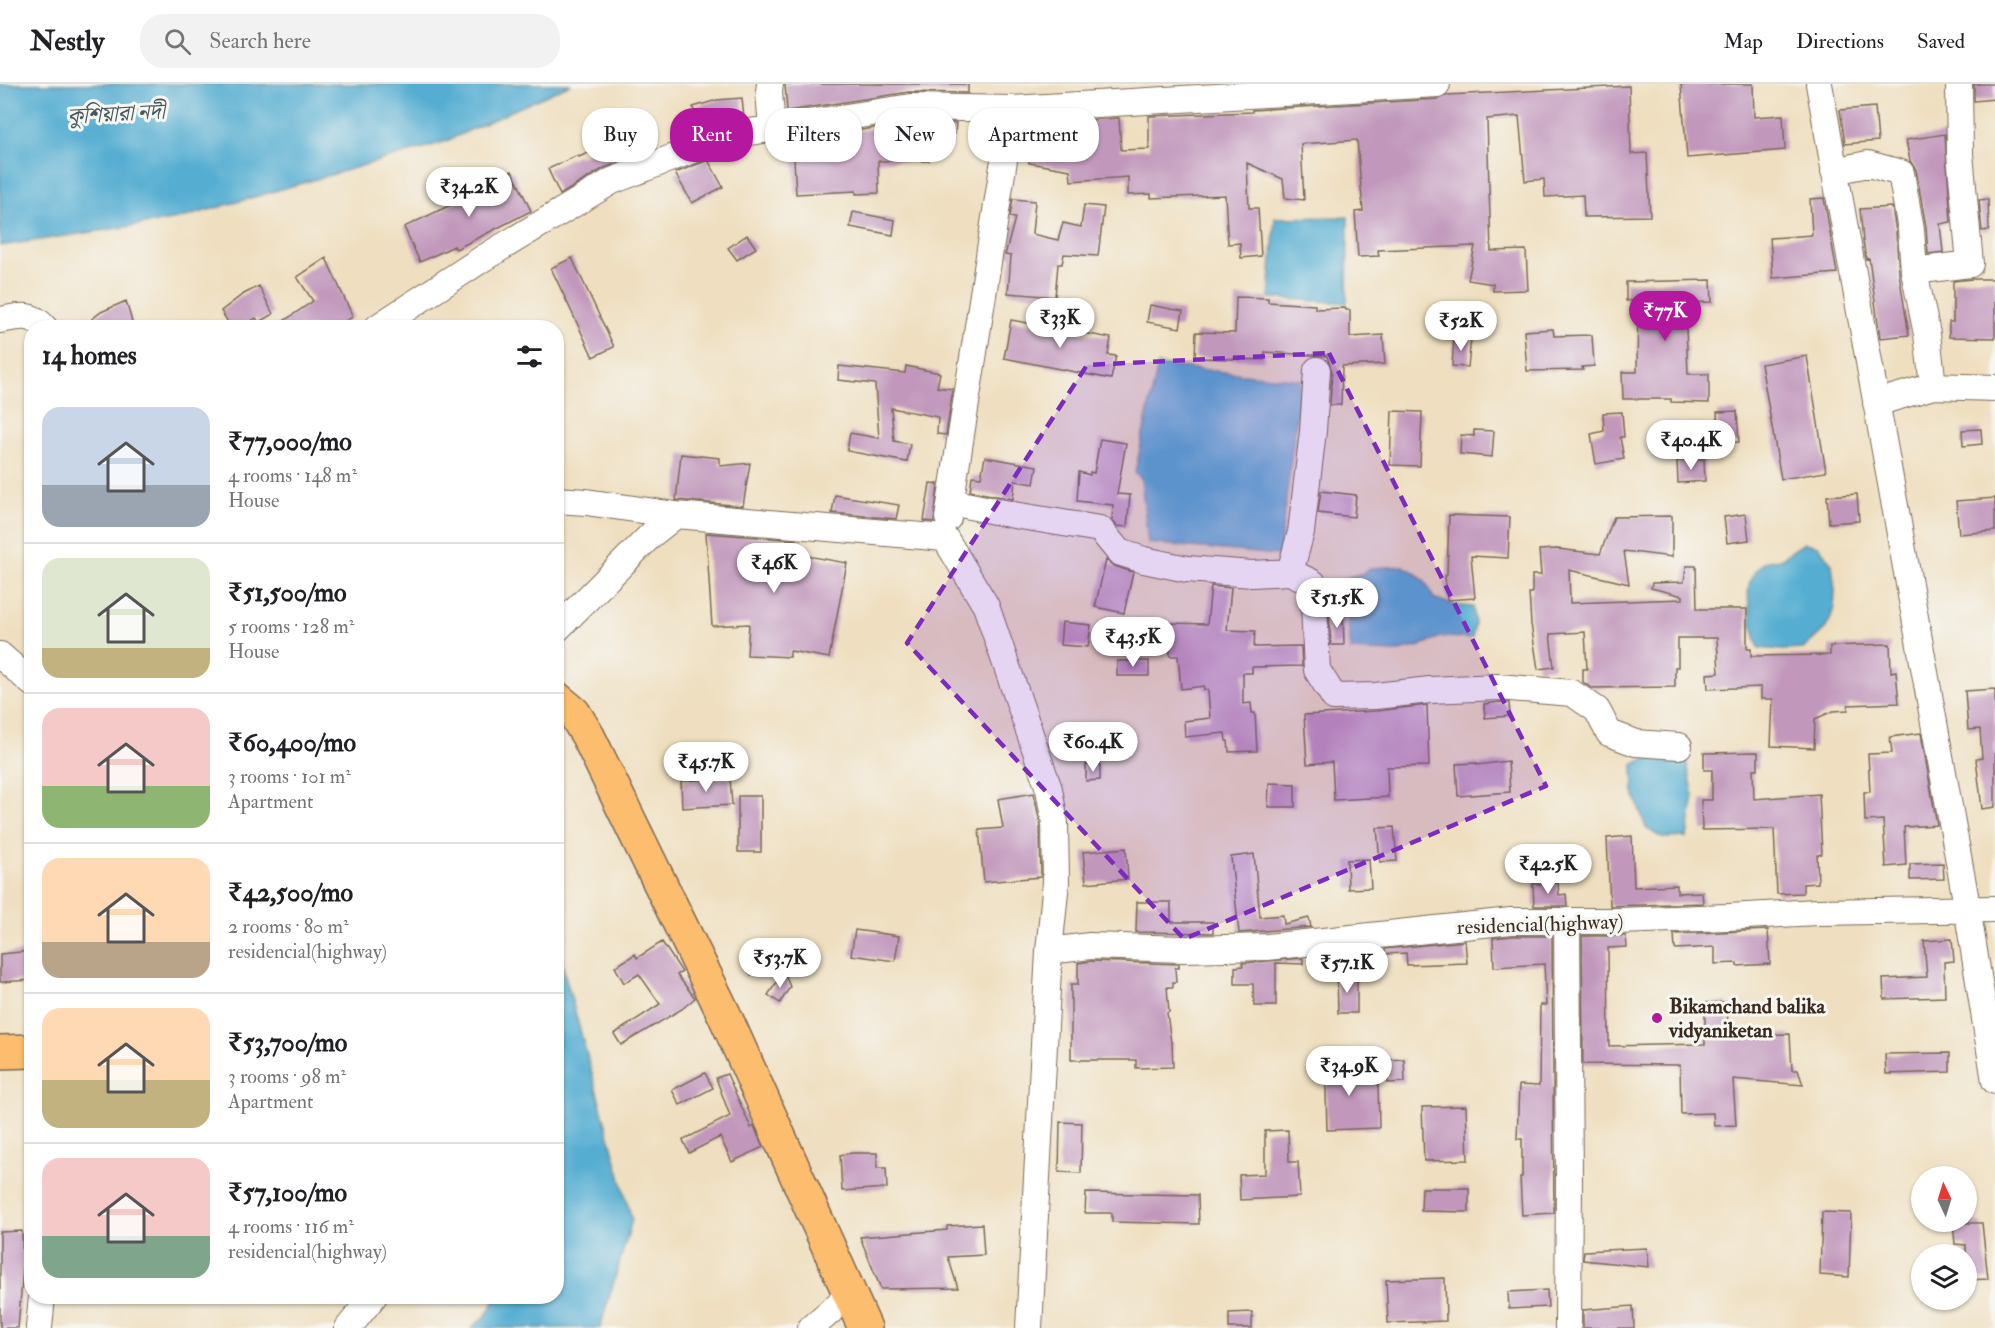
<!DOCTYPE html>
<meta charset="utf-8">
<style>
body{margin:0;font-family:"IM FELL Double Pica","Noto Serif Bengali",serif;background:#f2f2f2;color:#202124;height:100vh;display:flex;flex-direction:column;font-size:22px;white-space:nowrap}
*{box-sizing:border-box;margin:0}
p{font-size:20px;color:#757577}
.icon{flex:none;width:33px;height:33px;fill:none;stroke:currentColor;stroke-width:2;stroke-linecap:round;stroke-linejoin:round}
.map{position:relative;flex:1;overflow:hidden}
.drawer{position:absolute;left:24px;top:236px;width:540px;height:984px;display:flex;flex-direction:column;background:#fff;border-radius:24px;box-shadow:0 2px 4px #0004}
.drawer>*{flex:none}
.guide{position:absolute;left:582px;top:24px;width:570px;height:54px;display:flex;gap:12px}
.needle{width:39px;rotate:356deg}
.buttons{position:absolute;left:1911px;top:1082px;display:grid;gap:12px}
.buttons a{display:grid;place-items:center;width:66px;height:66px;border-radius:50%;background:#fff;box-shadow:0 2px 4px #0004;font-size:30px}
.price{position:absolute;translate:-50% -51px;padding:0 14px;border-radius:21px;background:#fff;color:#222;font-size:20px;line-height:39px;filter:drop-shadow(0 2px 3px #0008)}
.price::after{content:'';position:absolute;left:50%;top:36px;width:18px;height:14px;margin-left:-9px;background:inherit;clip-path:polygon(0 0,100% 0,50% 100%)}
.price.selected{background:#b5179e;color:#fff}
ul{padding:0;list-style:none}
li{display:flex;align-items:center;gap:18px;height:150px;padding:0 18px}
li+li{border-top:2px solid #e0e0e0}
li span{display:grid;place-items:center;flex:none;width:168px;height:120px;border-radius:18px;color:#555}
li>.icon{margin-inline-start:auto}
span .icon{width:72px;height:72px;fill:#fffc;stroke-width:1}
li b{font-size:26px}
h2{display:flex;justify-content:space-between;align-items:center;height:72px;padding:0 18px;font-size:26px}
.chip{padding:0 21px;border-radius:24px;background:#fff;box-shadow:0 2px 4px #0004;font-size:21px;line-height:54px}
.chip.selected{background:#b5179e;color:#fff}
header{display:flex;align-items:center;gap:36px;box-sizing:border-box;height:84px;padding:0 30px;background:#fff;border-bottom:2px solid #e0e0e0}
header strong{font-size:28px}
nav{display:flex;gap:33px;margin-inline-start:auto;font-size:21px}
.search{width:420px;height:54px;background:#f2f2f2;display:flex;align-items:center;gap:15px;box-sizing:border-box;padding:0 21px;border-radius:24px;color:#757577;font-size:22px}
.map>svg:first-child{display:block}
.water{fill:#54add1;stroke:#486c78;stroke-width:1.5}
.building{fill:#c197bc}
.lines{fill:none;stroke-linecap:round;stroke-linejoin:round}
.minor-casing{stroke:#7a6957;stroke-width:28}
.highway-casing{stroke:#7a6957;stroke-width:36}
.minor{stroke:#fff;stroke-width:26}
.highway{stroke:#fcbd6e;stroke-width:33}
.marked{fill:#7b2cbf;fill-opacity:0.2;stroke:#7b2cbf;stroke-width:4.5;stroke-dasharray:12 8;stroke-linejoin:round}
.poi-dot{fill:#b5179e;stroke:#f6f6f2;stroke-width:2}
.labels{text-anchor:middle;stroke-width:6;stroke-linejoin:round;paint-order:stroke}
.street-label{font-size:21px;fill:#3b2a1e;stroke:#f6f6f2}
.poi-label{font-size:21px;font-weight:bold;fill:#3b2a1e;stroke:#f6f6f2;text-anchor:start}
.water-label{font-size:22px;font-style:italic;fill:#44585d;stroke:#f6f6f2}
</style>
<header>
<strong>Nestly</strong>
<div class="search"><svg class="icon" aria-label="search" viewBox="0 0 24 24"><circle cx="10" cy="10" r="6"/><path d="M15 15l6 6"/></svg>Search here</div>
<nav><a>Map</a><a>Directions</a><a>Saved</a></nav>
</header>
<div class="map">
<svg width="1995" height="1244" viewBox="0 0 1995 1244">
<rect width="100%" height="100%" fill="#f6f6f2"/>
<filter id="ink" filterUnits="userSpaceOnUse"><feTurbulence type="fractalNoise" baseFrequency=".0167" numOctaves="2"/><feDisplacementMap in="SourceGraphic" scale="12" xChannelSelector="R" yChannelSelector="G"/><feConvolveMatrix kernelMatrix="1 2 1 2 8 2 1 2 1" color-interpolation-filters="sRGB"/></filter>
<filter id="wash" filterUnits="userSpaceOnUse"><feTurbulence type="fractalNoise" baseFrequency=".008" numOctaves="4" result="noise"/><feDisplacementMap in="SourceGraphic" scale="24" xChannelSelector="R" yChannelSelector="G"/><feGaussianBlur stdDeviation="1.35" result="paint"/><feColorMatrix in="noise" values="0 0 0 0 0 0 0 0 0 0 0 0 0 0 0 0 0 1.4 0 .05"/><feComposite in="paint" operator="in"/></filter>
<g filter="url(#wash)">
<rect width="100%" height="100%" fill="#efdfc0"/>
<path class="water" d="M0,0h571l-127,58 -266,77 -178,27z
M1348,133l-1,86 -78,-5 6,-80z
M1158,281l143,15 -22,175 -131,-12 -7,-65 -6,-6z
M1804,459l15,3 13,18 3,27 -1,16 -6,19 -25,23 -20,1 -24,-2c-6,-13 -14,-52 -9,-66 2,-8 9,-14 14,-20l16,-3z
M1403,482c15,8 25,15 30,32l21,7 19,2 2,17 -3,14 -32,-1 -20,9 -25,6 -44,-2 -4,-34 -6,-34 5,-4 17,-5 9,-5z
M1654,672l32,3 8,37 -7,41 -25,1 -16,-10 -12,-35 -1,-29z
M557,862l75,274 -32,108h-129l14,-11 13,-21h58z"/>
<g id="blocks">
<path class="building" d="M785,0h183v9l-59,-1 -122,19z
M1681,0h72l1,33 29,-2 2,35 -98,8z
M1974,0h21v15l-21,2z
M1629,2l2,68 16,-1 3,63 -66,1 -1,-22 -38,2 -1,-18 -19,2 -6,-65 -32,3 4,132 35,-1 2,40 -35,1v-7l-25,-4 7,-34 -97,4 1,6 -21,1 -3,-45 8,-1 -6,-71 -56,4 3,56 -19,-2 -2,-19 -36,-16 2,45h9l3,48 -20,2 -1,-15 -12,1 -3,-49 -74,3v-4l-23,1v-18l-57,4 -1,-11 -41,-7 2,-12 38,4 -2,-34 52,-3 2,32 28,-1v-33l103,-4v-2l186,-11 9,-4z
M742,14l2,20 -18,2 -26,11 -7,-24 24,-7z
M1875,23l3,34 -33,3 -5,-34z
M912,38l44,1 -1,11 -26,-2v29h-51l1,32 -23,1v-3l-60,3 -3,-53z
M1945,50l6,88 -11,2 3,28 -15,2 -2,-27 -10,-57 -6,-9 -4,-21z
M644,54l4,13 -31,10 1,2 -14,5 -44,27 -12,-26 30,-14 1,2 31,-14 1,4z
M708,76l15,27 -31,16 -17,-30z
M512,87l19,40 -75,38 -2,-3 -34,16 -16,-35 68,-32 -2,-4z
M1824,114l13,75 -64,5 -3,-40 42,-3 -2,-36z
M1013,115l22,2 -3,33 26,6 5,-17 18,4 3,-22 20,2 -6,49 -34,-2 -2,10h-4l-3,33 -47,-4 3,-37 -6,-1 10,-37 -5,-1z
M1988,115l1,31 -7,1 -3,-31z
M1892,123l4,25 3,42 10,61 -29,3 -11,-80 -3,1 -3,-18 -3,-32z
M853,128l42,8 -2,15 -43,-8z
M747,151l9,13 -19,12 -9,-12z
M326,174l27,59 -19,10h-59l38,-26 -16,-24z
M572,174l42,89 -21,10 -42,-89z
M1972,195h23v59l-46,-1v-15h4v-41z
M1711,196l1,22 -27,1 3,71h21v29l-38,-1v-3h-48l-1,-27h15l1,-72 -12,1v-19z
M259,202l14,28 -14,8 -3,-4 -15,9h-10l-10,-16 21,-16z
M1236,213l32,1v4l47,3v4l30,-1 1,2h4v27l33,-2 2,29 -43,2 -1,39h-11l2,-34 -5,-15 -62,-4 -1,8 -69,-2 1,-26 39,1z
M126,217l6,21 -10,5h-24l-6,-8 9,-7z
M1150,221l33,6 -3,17 -33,-6z
M1011,236l100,18 -3,17 8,1 -5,23 -107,-21z
M1553,245l1,7 38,-1 2,31 -12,1 1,3 -56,1 -3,-40z
M1454,254l17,1 -3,28 -16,-1z
M1807,272l19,116 -45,7 -20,-115z
M839,282l66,7 1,-7 34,7 -3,14 16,2 -7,46 -9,-1 1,-17 -47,-9 3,33 16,3 -3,18 -60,-11 3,-18 29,5 -4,-54 -37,-4z
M1392,327l30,1 -2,54 -30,-1z
M1737,327l2,31 -20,1 -2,-31z
M1622,328l2,25h-4l4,22 -28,5 -5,-30 13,-3 -1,-18z
M1981,345l1,15 -19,2 -1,-16z
M1474,346l20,1 -2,26 -32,-3 1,-19 13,1z
M1100,355l26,4 -9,51 13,1 -3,32 -10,-1 -5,-6 1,-15 -36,-4 2,-29 11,3v-3l4,1z
M681,370l39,4v8l30,-3 -7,43 -67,-6z
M985,373l52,9 -3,18 -19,-3 -2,18 -43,-8 2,-15 9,1z
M1704,375l1,22 -27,2 -1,-22z
M930,399l8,1 -4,38 -10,-1z
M1321,407l35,4 -2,22 -36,-4z
M1857,410l2,27 -30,2 -2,-27z
M835,411l64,10 -3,14 -64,-6z
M1995,414v33l-36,3 -3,-33z
M1746,430l3,26 -22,3 -3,-26z
M1449,431l61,2 -2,41 -37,-2 4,42 -28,2 -2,-24 2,-1z
M1672,432v41l-48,-6 5,33 -60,-14 1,33 113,-4v-3l-32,-8 1,-5 32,-1 2,-16h10l1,43h50v39h4v8l79,-1v-9l60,-2 1,28 5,-1 3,32 -51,2v5l-15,1 -18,8 -1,29 -43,-2 2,-47h-12v-12l-53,2 -1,-15 12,-1 -2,-35h-39v29h-3v20l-84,1 -8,-6v-13h4l-2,-37 -35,2 4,33 -16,2 -7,-45 -2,-31h3v-18h9l-2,-25 18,-1 43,5 14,-37z
M706,449l91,7 -1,14 51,9 -18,95 -39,-7v6l-43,-2 2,-31 -37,2z
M1106,476l8,6 19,6 -9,41 -29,-6z
M1211,502l20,2 -4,42 28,1 -1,16 47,-1 1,20 -50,1v6h-9v31l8,-1 1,10h3l2,38 -28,1 -1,-11h-2l-1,-8 -40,4 -1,-16 26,-3 -2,-28h-4v-4l-23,3 -3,-33h-8v-33l37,1z
M1343,529l1,32h-13l-2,-31z
M1062,538l29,3 -3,22 -28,-2z
M1117,577h32v15h-32z
M1995,605v118l-13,2 -6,-50 6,-1 -2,-29 -12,1 -3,-39z
M1500,618l9,1 1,13 -25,2 -1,-14z
M1427,621l2,61 -42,1 1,30 -54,3 -2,-38 -25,2 -3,-49 73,-4z
M1921,649l16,92 -33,2 2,38 -20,2 -3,-47 -18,1 -1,-29h6l-2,-38 24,-1 -2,-16z
M1758,668v17h-5l1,30 65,-5 3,60 -5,1 1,28 -15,1v9l-26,1 -3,-65 -72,1 -1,-30h11v-30h-8v-17z
M1508,677l2,31 -52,4 -2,-32 21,-1v2z
M1086,681h14v15l-14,1z
M730,694l2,27 -50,3 -1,-27z
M1269,699l26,1v23h-27z
M1034,709l6,31 1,53 -57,5 -5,-52 24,-2 -5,-29z
M738,712h23v56h-23z
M1394,743l3,34 -17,1 -3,-34z
M1632,752l2,51 43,-2v8l25,-1 1,11 -93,3 -3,-68z
M1126,764l2,31 -42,4 -3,-31z
M1254,770l6,63 23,-2 1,9 25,-6 2,9 -72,6 -8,-76z
M1369,775l2,29 -23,1 -1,-29z
M1943,779l1,16 -34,1v-16z
M1558,799l1,12 7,-1 1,12h-33l-1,-22z
M1137,818h34v20h42v11l-77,-1z
M855,846l44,6 -4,25 -44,-6z
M1768,846l2,34 -33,2v-3l-22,1v-17l-40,2 -1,-15z
M1512,852h40l2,277 -32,2 -2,-38h2v-38h-5l2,-54 20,1 1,-81h6l-2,-41 -50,3 -1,-29z
M1582,852h44l1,11 -19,1 1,98 96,-2v-41l22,-1 1,33 62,-1 2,36h6l5,15 -70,-6 3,46 -22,1 -1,-13 -32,1 -1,-49 -97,-1z
M1952,855l2,22 -10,1 1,35 -61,2 -1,-20 44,-2 -3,-36z
M1465,857l2,22 -60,2 -1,-12 -21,1v-5z
M662,858l20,30 -5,3 18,23 -13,11 -61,36 -7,-11 46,-30 -21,-30 -15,9 -9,-16 20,-13 2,4z
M775,864l5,14 -29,13 -6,-16z
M32,867v29l-32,2v-28z
M1303,874v6l-27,-1v43h-22l-1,-22h-18v-17l8,-1 -1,-3z
M1091,877l88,3v4h-4l1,14h-3v5h-6l2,25 -2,1 4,30h1l1,24 -37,1v-8h-65v-76h7v-21z
M784,887l6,16 -10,16 -12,-8z
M1357,890v39h-19l-1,-38z
M1325,969l27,1 -1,28 27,-1 1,47 -52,2z
M1950,969v19l-64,2 -1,-20z
M1404,975l1,23 -17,1 -2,-23z
M705,989l8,15 -33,17 -8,-15z
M727,990l24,54 3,-2 9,21 -31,15 -12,-25 -31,16 -6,-13 47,-24 -14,-38z
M1466,1022l2,54 -44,1 -2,-54z
M1060,1038l22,1 -1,50 -22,-1z
M1288,1046l1,32h9l2,35 -60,3 -1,-25 26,-1v-43z
M852,1069h25v15h9l1,20 -45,3 -2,-36z
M1422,1104h47v24l-48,-1z
M1086,1109l112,2 1,29 -87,-2v-9h-27z
M1822,1128l29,1 -2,64 -29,-2z
M1953,1139h29l6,56 -22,1v-35l-11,-1z
M982,1140l2,31 -36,2 10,31 -77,1 -21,-52 87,-7v-4z
M22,1147l1,38 -5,59h-18v-96z
M1647,1164l2,19 -66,-7 1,-9z
M1445,1194l1,43 -58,2 -2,-43z
M1547,1206l1,17 -39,2 -1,-17z
M1633,1222l1,22h-51v-18z
M1252,1228v16h-23v-15z"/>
</g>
</g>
<g filter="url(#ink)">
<use href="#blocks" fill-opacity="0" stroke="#7a6957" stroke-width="1.5"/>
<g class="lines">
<defs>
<path id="minor" d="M770,0l-1,8 3,36
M1819,0l146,811 30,186
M1834,87l34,-7 33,9 10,57 3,41 13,63 6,52 -57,17
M1914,187l56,-7 -10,-110 -1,-70
M0,236c18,-3 30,-8 44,7
M378,243l104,-68 130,-78 119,-46 180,-28 101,2 425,-25
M1933,302l62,2
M556,416l30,2 90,13 269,23 41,68 63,183 6,34 1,59 -7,69 -20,377
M951,418l63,13 86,14 19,23 25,8 43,9 65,5 38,-2 23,11 4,87 17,27 41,-1 55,-6 68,-3 74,6 25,17 12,23 27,10 43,3
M948,434l64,-409
M1290,488l11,-40 12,-101 4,-61
M556,546l96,-96 24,-19
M0,571l32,28
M1567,837l2,258 -1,149
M1049,867l41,-5 94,3 83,-2 244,-26h107l110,-4 89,-5 178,-3
M39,1244l3,-32
M348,1244l26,-32
M811,1244l38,-33"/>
<path id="highway" d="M556,614l18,15 14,23 136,278 141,314
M0,968l32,-1"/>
</defs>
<use href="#minor" class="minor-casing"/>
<use href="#highway" class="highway-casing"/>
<use href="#minor" class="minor"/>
<use href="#highway" class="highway"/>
</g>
</g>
<path class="marked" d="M1329,269l217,433 -362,153 -277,-296 180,-278z"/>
<circle class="poi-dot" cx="1657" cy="934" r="6"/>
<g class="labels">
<g class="street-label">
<text transform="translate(1540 840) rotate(-2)" y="7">residencial(highway)</text>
</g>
<g class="poi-label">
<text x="1669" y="929">Bikamchand balika<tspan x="1669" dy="24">vidyaniketan</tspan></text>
</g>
<g class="water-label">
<text transform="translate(116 29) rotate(-3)" y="8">কুশিয়ারা নদী</text>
</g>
</g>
</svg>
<div class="buttons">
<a><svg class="needle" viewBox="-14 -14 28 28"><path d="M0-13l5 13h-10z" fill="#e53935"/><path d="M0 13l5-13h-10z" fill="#757577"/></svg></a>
<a><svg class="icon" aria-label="layers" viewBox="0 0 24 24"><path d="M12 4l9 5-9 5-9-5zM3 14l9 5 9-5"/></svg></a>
</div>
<b class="price" style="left:469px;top:134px">₹34.2K</b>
<b class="price selected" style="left:1665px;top:258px">₹77K</b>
<b class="price" style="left:1060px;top:265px">₹33K</b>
<b class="price" style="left:1461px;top:268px">₹52K</b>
<b class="price" style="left:1691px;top:387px">₹40.4K</b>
<b class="price" style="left:774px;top:510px">₹46K</b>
<b class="price" style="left:1337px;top:545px">₹51.5K</b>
<b class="price" style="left:1133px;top:584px">₹43.5K</b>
<b class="price" style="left:1093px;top:689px">₹60.4K</b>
<b class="price" style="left:706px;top:709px">₹45.7K</b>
<b class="price" style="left:1548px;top:811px">₹42.5K</b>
<b class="price" style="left:780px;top:905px">₹53.7K</b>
<b class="price" style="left:1347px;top:910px">₹57.1K</b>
<b class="price" style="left:1349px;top:1013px">₹34.9K</b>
<div class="guide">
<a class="chip">Buy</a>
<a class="chip selected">Rent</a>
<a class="chip">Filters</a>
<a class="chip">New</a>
<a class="chip">Apartment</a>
</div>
<section class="drawer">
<h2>14 homes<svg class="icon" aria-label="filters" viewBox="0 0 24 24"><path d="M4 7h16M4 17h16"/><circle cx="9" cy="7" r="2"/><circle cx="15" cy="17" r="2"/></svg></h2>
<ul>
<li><span style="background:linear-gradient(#c9d6e8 65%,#9aa5b1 0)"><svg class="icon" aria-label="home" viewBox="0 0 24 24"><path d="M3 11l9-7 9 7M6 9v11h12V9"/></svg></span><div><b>₹77,000/mo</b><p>4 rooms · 148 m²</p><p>House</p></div></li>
<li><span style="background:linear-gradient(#dfe7d0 75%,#c2b280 0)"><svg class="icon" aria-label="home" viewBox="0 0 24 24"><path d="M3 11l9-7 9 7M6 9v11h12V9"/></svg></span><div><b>₹51,500/mo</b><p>5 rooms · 128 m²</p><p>House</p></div></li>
<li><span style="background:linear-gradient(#f6c9c9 65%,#8fb573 0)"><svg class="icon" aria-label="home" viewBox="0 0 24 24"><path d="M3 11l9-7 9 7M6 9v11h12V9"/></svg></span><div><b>₹60,400/mo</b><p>3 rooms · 101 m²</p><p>Apartment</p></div></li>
<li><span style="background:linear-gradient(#ffd9b3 70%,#b9a48a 0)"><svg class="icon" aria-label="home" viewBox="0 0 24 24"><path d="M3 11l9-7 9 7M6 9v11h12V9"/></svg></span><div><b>₹42,500/mo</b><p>2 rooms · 80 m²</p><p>residencial(highway)</p></div></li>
<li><span style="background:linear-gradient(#ffd9b3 60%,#c2b280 0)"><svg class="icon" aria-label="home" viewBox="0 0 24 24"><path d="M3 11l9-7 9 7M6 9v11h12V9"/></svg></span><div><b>₹53,700/mo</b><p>3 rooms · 98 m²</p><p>Apartment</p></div></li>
<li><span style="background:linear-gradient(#f6c9c9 65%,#7fa58c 0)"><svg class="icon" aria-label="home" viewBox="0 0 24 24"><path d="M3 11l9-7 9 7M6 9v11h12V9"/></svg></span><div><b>₹57,100/mo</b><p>4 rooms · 116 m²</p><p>residencial(highway)</p></div></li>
</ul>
</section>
</div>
